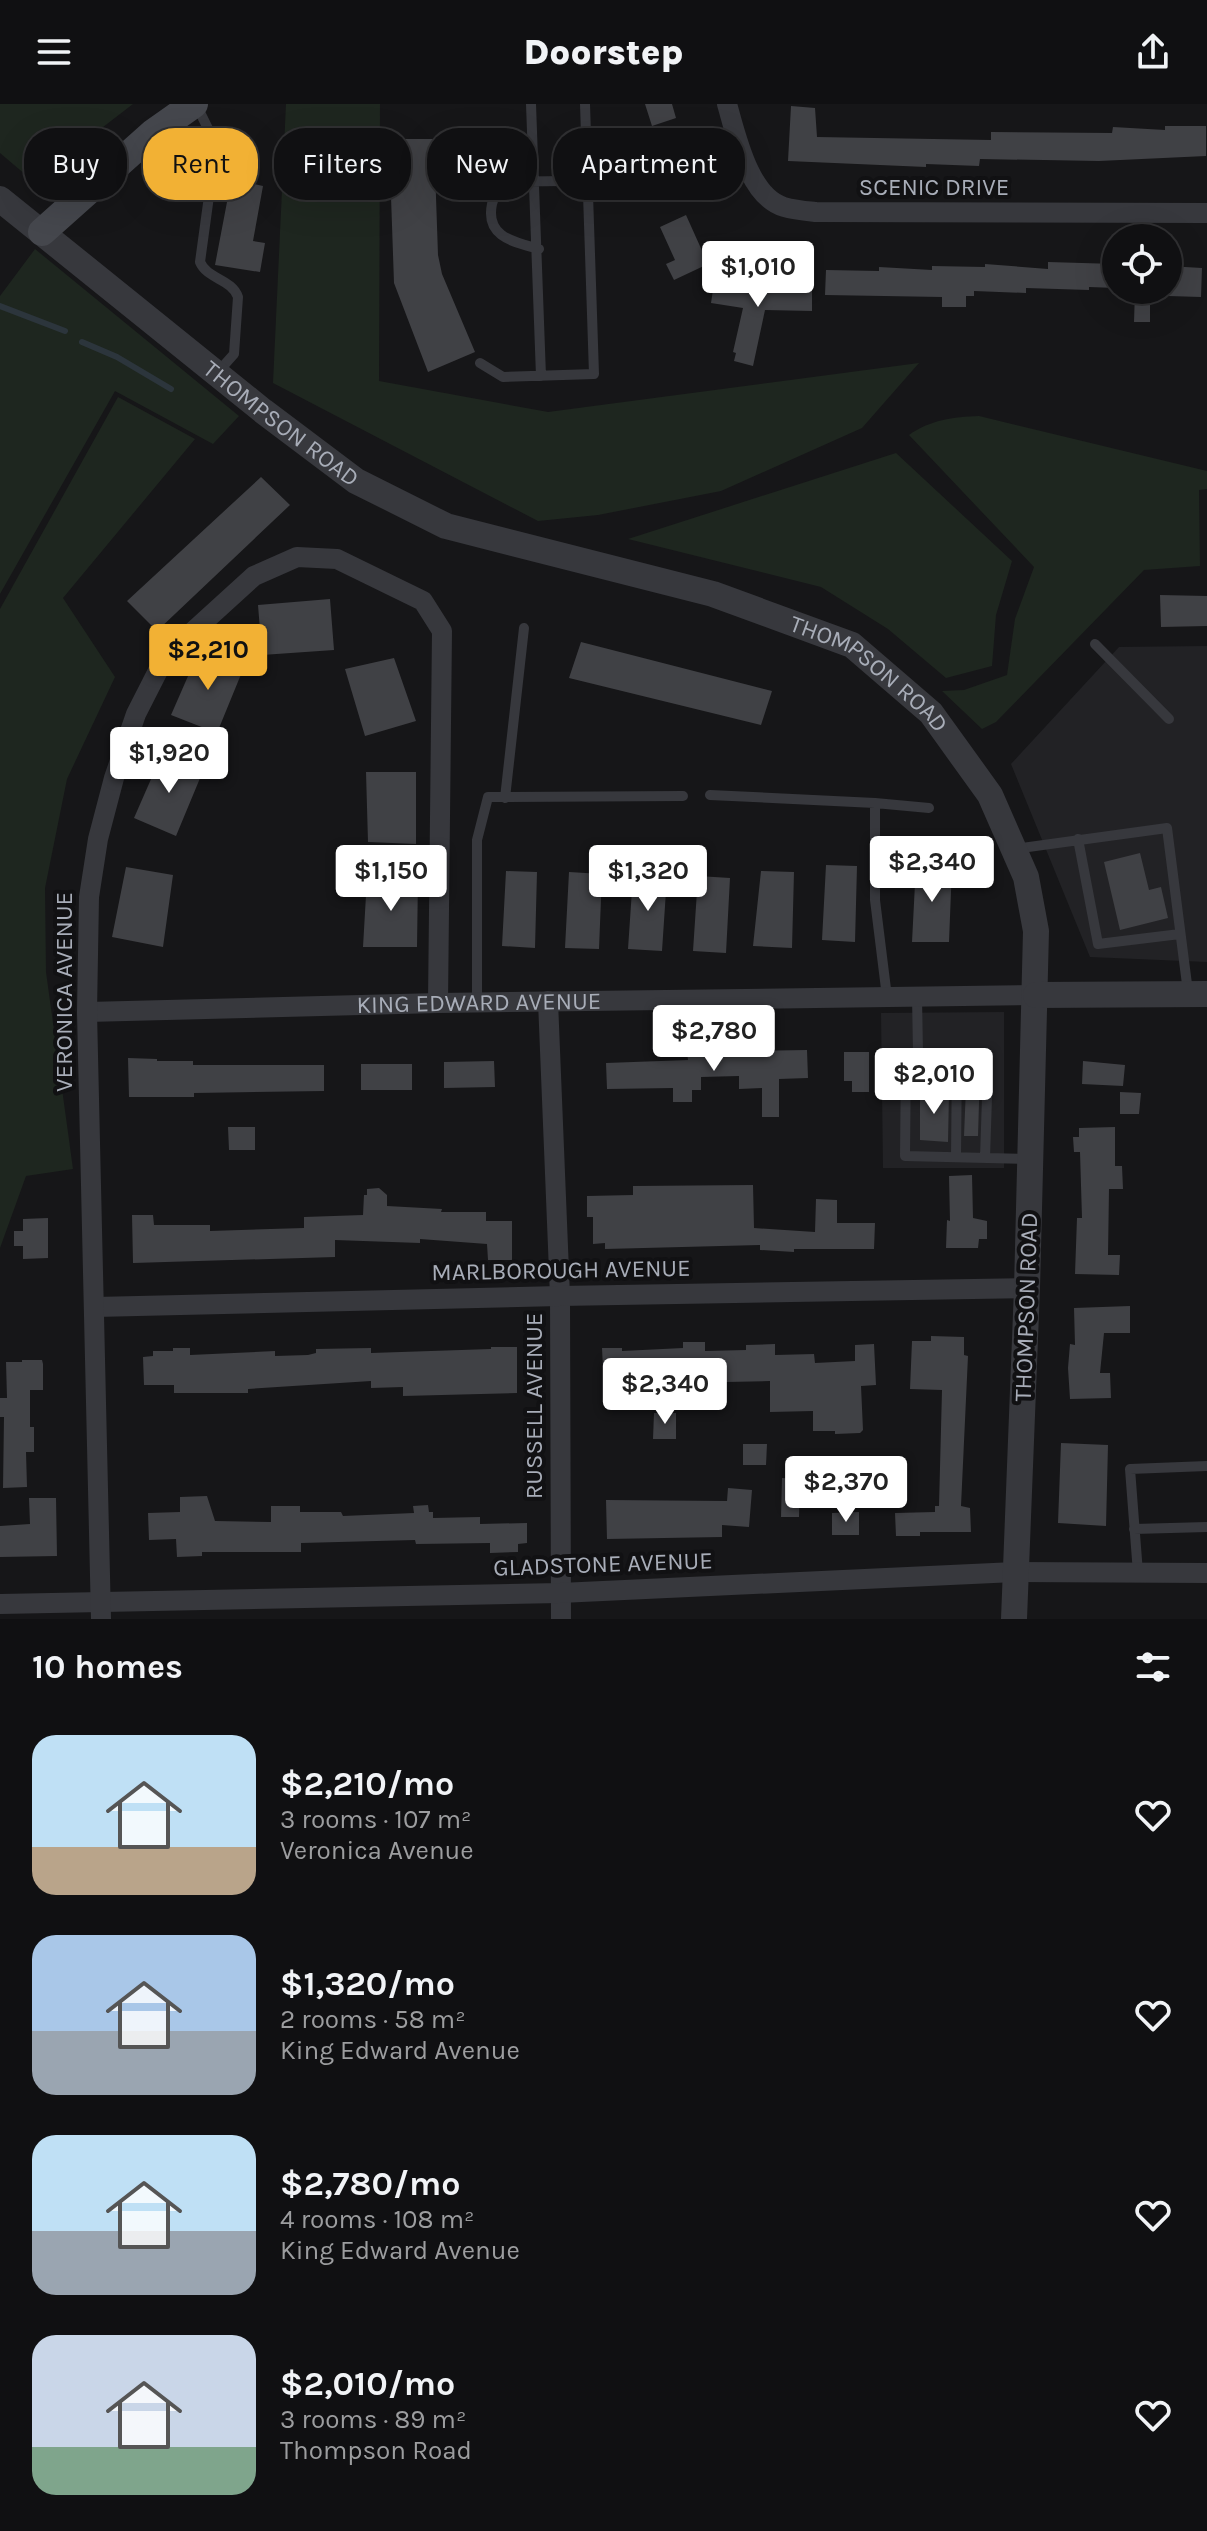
<!DOCTYPE html>
<meta charset="utf-8">
<style>
body{margin:0;font-family:Karla,sans-serif;background:#19191b;color:#f1f3f6;height:100vh;display:flex;flex-direction:column;font-size:30px;white-space:nowrap}
*{box-sizing:border-box;margin:0}
p{font-size:26px;color:#9c9d9f}
.icon{flex:none;width:44px;height:44px;fill:none;stroke:currentColor;stroke-width:2;stroke-linecap:round;stroke-linejoin:round}
.map{position:relative;height:1515px;overflow:hidden}
.side{display:flex;flex-direction:column;background:#101012;flex:1}
.side>*{flex:none}
.banner{position:absolute;left:24px;top:24px;width:800px;height:72px;display:flex;gap:16px}
.controls{position:absolute;left:1102px;top:120px;display:grid;gap:16px}
.controls a{display:grid;place-items:center;width:80px;height:80px;border-radius:50%;background:#101012;box-shadow:0 8px 32px #0002,0 0 0 2px #303032;font-size:40px}
.price{position:absolute;translate:-50% -68px;padding:0 18px;border-radius:8px;background:#fff;color:#222;font-size:26px;line-height:52px;filter:drop-shadow(0 2px 4px #0008)}
.price::after{content:'';position:absolute;left:50%;top:48px;width:24px;height:18px;margin-left:-12px;background:inherit;clip-path:polygon(0 0,100% 0,50% 100%)}
.price.on{background:#f2b134;color:#111}
ul{padding:0;list-style:none}
li{display:flex;align-items:center;gap:24px;height:200px;padding:0 32px}
li span{display:grid;place-items:center;flex:none;width:224px;height:160px;border-radius:24px;color:#555}
li>.icon{margin-inline-start:auto}
span .icon{width:96px;height:96px;fill:#fffc;stroke-width:1}
li b{font-size:34px}
h2{display:flex;justify-content:space-between;align-items:center;height:96px;padding:0 32px;font-size:34px}
.chip{padding:0 28px;border-radius:32px;background:#101012;box-shadow:0 8px 32px #0002,0 0 0 2px #303032;font-size:28px;line-height:72px}
.chip.on{background:#f2b134;color:#111}
header{display:flex;justify-content:space-between;align-items:center;height:104px;padding:0 32px;background:#101012;font-size:36px;font-weight:800}
.map>svg:first-child{display:block}
.built{fill:#222225}
.green{fill:#1e261f}
.lines{fill:none;stroke-linecap:round;stroke-linejoin:round}
.stream{stroke:#2c353c;stroke-width:6}
.building{fill:#404145}
.service{stroke:#37383d;stroke-width:10}
.minor{stroke:#37383d;stroke-width:20}
.tertiary{stroke:#37383d;stroke-width:26}
.secondary{stroke:#45474d;stroke-width:28}
.labels{text-anchor:middle;stroke-width:8;stroke-linejoin:round;paint-order:stroke}
.street-label{font-size:24px;fill:#a8adb8;stroke:#111113}
</style>
<header><svg class="icon" aria-label="menu" viewBox="0 0 24 24"><path d="M4 6h16M4 12h16M4 18h16"/></svg>Doorstep<svg class="icon" aria-label="share" viewBox="0 0 24 24"><path d="M12 15V3M7 8l5-5 5 5M5 13v7h14v-7"/></svg></header>
<div class="map">
<svg width="1207" height="1515" viewBox="0 0 1207 1515">
<rect width="100%" height="100%" fill="#161618"/>
<path class="built" d="M1207,542v316l-117,-5 -79,-193 108,-117z
M1004,908v156h-121l-2,-155z"/>
<path class="green" d="M0,0h133l-100,77 -33,-28z
M286,0h94l-1,277 169,31 371,-49 -57,65 -141,63 -123,24 -60,6 -265,-138z
M35,145l204,167 -26,28 -98,-53 -115,203v-298z
M118,293l77,42 -132,159 52,79 -48,102 -22,109 1,84 27,197 -47,7 -26,72v-639z
M979,312l228,55v18l-8,1 1,76 -56,4 -148,152 -14,7 -40,-38 22,-1 43,-15 8,-56 19,-52 -125,-132c21,-15 44,-18 70,-19z
M896,349l116,108 -16,54 -4,51 -46,12 -58,-49 -67,-42 -193,-48z"/>
<g class="lines">
<path class="stream" d="M0,202l65,25
M82,238l35,15 54,32"/>
</g>
<path class="building" d="M645,0h27l4,14 -24,8z
M791,2l24,2 2,29 174,3v-8l121,1 1,-6 52,3v-4h41v30l-107,5 -119,-2 -1,7 -53,-2v3l-138,-6z
M389,35h45l4,116 4,19 33,78 -47,20 -34,-89z
M684,47l3,10 5,-1 6,20 -4,1 1,4 -38,12 -5,-16 14,-4 -6,-19z
M227,74l36,8 -10,55 12,2 -5,29 -45,-7 12,-63h-6z
M686,111l22,49 -34,16 -8,-16 9,-4 -15,-33z
M1048,158l68,2v24l-27,-1v3l-63,-2v5l-52,-2v5h-8v11h-24v-10l-117,-2 1,-25 53,1v-4l53,3v-4l53,1v-3l63,5z
M1168,162l34,2 -1,29 -33,-1z
M715,173l44,7 53,2v25l-47,-1 -12,56 -19,-5 2,-8 -3,-1 10,-44 -32,-5z
M1135,187l15,1v30h-16z
M261,373l29,28 -133,126 -30,-30z
M1160,491l47,1v30l-46,1z
M330,495l4,51 -72,5 -4,-50z
M581,538l191,49 -11,34 -192,-47z
M199,547l45,16 -27,66 -46,-18z
M394,554l22,63 -51,15 -20,-67z
M162,650l41,17 -27,65 -42,-18z
M366,668h50v72l-48,-2z
M1140,749l9,37 12,-3 7,31 -48,12 -16,-68z
M916,760l36,2 -3,76h-37z
M826,761l31,1 -2,76 -33,-2z
M126,763l47,8 -10,72 -51,-10z
M506,767l31,1 -2,76 -33,-2z
M761,767l33,1 -2,76 -39,-2z
M569,768l33,2 -3,75 -34,-1z
M633,771l34,1 -5,75 -34,-2z
M698,772l32,2 -4,75 -33,-2z
M367,774h51l-1,69h-54z
M807,946l1,28 -29,1v38h-17v-29l-23,1v-13l-38,1v13h-9v12h-19v-14l-66,1 -1,-26 82,-3 -1,-8z
M844,948h25v40h-17v-11h-8z
M128,954l29,1v2h36v4h131v26l-130,2v4h-65z
M494,957l1,26 -51,1v-26z
M1083,957l42,4 -2,21 -41,-2z
M967,959l6,1 7,6 -2,66h-14z
M361,960h51v26h-51z
M920,987l29,2 -1,49 -28,-2z
M1120,988l21,1 -2,21h-19z
M228,1023h27v23h-26z
M1115,1023v39h7l1,23h-14l-1,66h12l-1,20 -44,-1 2,-56h5l-2,-66h-6l-1,-15h6v-9z
M972,1071l1,43 14,3v18h-8l-1,9h-32l1,-28 3,1 -1,-45z
M753,1081l1,43 61,4 1,-33 21,1v23h38l-1,26h-80v3l-34,-2v-5l-155,4v-6l-12,1v-27h-6v-21l46,-1v-9z
M379,1084l8,7v11l55,3 -1,3h45v9h26v39h-24l-1,-16 -67,-5v4l-85,-3v17l-202,6 -1,-48h21l1,10h56v6l94,-3v-11l59,-2 1,-20h3v-6z
M48,1114v40l-25,1v-13h-9v-15h9v-12z
M1130,1202v27h-26l-4,40h10l1,25 -41,1 -2,-31 2,-24 5,1 -1,-37z
M931,1232l33,1v18l4,1 -7,150 9,2 1,24h-51v4h-24l-1,-23 40,-1v-6h4l3,-116 -32,-1 2,-48h19z
M683,1238h22v9l41,-1v-5l29,-1v11l39,-1 1,9 40,-2v-16l19,-1 2,41 -15,1 2,44 -3,3 -25,1v-3h-22v-20l-43,1v-31l-44,1v10h-42l-1,-15 -61,3v9h-18l-2,-41h20v3l61,-3z
M491,1243h26v46l-114,3v-9l-32,1v-7l-123,8v4h-74v-8h-30l-1,-28 10,-1v-5h20v-3h17v7l85,-4v5l33,-1 8,-2v-4l55,-1v5l120,-4z
M22,1256h20l1,4v26h-13v37h4v25h-8l1,35 -24,1 1,-71h-4v-19h7l-1,-36h16z
M654,1309h22v26h-23z
M1061,1339l47,2 -2,81 -48,-3z
M743,1340h24l-1,21h-23z
M782,1374l18,1 -1,38h-18z
M728,1384l24,2 -3,37 -27,-2v12l-115,2 -1,-39 121,1z
M207,1392l8,25 56,1v-16h29v6h41l2,4 71,-3 -1,-7 15,-1 1,7h4v6l47,-1v7l47,-1v20l-9,1v8l-28,1v-10l-74,1 -1,-4 -114,3v9h-99v4l-25,1 -1,-18 -27,1 -1,-27 32,-1v-15z
M29,1394h27l1,58 -57,1v-31l30,-2z
M859,1408v23h-27v-22z"/>
<g class="lines">
<path class="service" d="M196,0l20,41 -16,117c7,17 32,17 38,35l-4,57 -16,18
M531,0l10,272
M539,145c-25,-7 -54,-12 -47,-45 2,-8 5,-16 13,-20 10,-4 68,-3 83,-3
M480,259l23,14 91,-3 -9,-270
M1095,540l74,75
M710,691l165,8v97l12,97
M505,694l19,-170
M875,699l54,5
M1078,735l20,105 82,-10
M1014,745l153,-21 21,164
M917,892l1,57
M477,899v-163l11,-43 195,-1
M957,950l20,2 11,11 -3,91
M956,1053l1,-103h-51l-1,102 124,3
M1134,1425l73,-2
M1138,1469l-8,-104 77,-3"/>
<g class="minor">
<path d="M727,0c9,31 22,93 57,103 10,3 22,4 32,5l391,1"/>
<path d="M548,897l12,295 1,323"/>
<path id="s1" d="M87,908l351,-9 598,-8"/>
<path d="M95,1203l465,-11 467,-8"/>
<path d="M0,1500l560,-11 455,-21 192,1"/>
<path d="M101,1515l-14,-607 2,-115 9,-58 16,-61 22,-64 29,-57 89,-81 43,-19 40,2 86,42 19,30 -4,372"/>
</g>
<g class="tertiary">
<path id="s2" d="M0,95l263,212 93,70 90,45 267,68 139,51 79,68 59,82 36,82 10,54 -9,357 -13,331"/>
<path d="M1036,891l171,-1"/>
</g>
<path class="secondary" d="M42,128l111,-99 41,-29"/>
</g>
<g class="labels">
<g class="street-label">
<text x="934" y="91">SCENIC DRIVE</text>
<text dy="8" stroke="none"><textPath href="#s2" startOffset="360">THOMPSON ROAD</textPath></text>
<text dy="8" stroke="none"><textPath href="#s2" startOffset="1008">THOMPSON ROAD</textPath></text>
<text transform="translate(64 888) rotate(-90)" y="8">VERONICA AVENUE</text>
<text dy="8" stroke="none"><textPath href="#s1" startOffset="392">KING EDWARD AVENUE</textPath></text>
<text transform="translate(561 1166) rotate(-1)" y="8">MARLBOROUGH AVENUE</text>
<text transform="translate(1026 1203) rotate(-88)" y="8">THOMPSON ROAD</text>
<text transform="translate(534 1302) rotate(-90)" y="8">RUSSELL AVENUE</text>
<text transform="translate(603 1460) rotate(-2)" y="8">GLADSTONE AVENUE</text>
</g>
</g>
</svg>
<div class="controls">
<a><svg class="icon" aria-label="locate" viewBox="0 0 24 24"><circle cx="12" cy="12" r="6"/><path d="M12 2v4M12 18v4M2 12h4M18 12h4"/></svg></a>
</div>
<b class="price" style="left:758px;top:205px">$1,010</b>
<b class="price on" style="left:208px;top:588px">$2,210</b>
<b class="price" style="left:169px;top:691px">$1,920</b>
<b class="price" style="left:932px;top:800px">$2,340</b>
<b class="price" style="left:391px;top:809px">$1,150</b>
<b class="price" style="left:648px;top:809px">$1,320</b>
<b class="price" style="left:714px;top:969px">$2,780</b>
<b class="price" style="left:934px;top:1012px">$2,010</b>
<b class="price" style="left:665px;top:1322px">$2,340</b>
<b class="price" style="left:846px;top:1420px">$2,370</b>
<div class="banner">
<a class="chip">Buy</a>
<a class="chip on">Rent</a>
<a class="chip">Filters</a>
<a class="chip">New</a>
<a class="chip">Apartment</a>
</div>
</div>
<section class="side">
<h2>10 homes<svg class="icon" aria-label="filters" viewBox="0 0 24 24"><path d="M4 7h16M4 17h16"/><circle cx="9" cy="7" r="2"/><circle cx="15" cy="17" r="2"/></svg></h2>
<ul>
<li><span style="background:linear-gradient(#bfe0f5 70%,#b9a48a 0)"><svg class="icon" aria-label="home" viewBox="0 0 24 24"><path d="M3 11l9-7 9 7M6 9v11h12V9"/></svg></span><div><b>$2,210/mo</b><p>3 rooms · 107 m²</p><p>Veronica Avenue</p></div><svg class="icon" aria-label="heart" viewBox="0 0 24 24"><path d="M12 20l-8-8c-3-5 5-10 8-4 3-6 11-1 8 4z"/></svg></li>
<li><span style="background:linear-gradient(#a9c7e8 60%,#9aa5b1 0)"><svg class="icon" aria-label="home" viewBox="0 0 24 24"><path d="M3 11l9-7 9 7M6 9v11h12V9"/></svg></span><div><b>$1,320/mo</b><p>2 rooms · 58 m²</p><p>King Edward Avenue</p></div><svg class="icon" aria-label="heart" viewBox="0 0 24 24"><path d="M12 20l-8-8c-3-5 5-10 8-4 3-6 11-1 8 4z"/></svg></li>
<li><span style="background:linear-gradient(#bfe0f5 60%,#9aa5b1 0)"><svg class="icon" aria-label="home" viewBox="0 0 24 24"><path d="M3 11l9-7 9 7M6 9v11h12V9"/></svg></span><div><b>$2,780/mo</b><p>4 rooms · 108 m²</p><p>King Edward Avenue</p></div><svg class="icon" aria-label="heart" viewBox="0 0 24 24"><path d="M12 20l-8-8c-3-5 5-10 8-4 3-6 11-1 8 4z"/></svg></li>
<li><span style="background:linear-gradient(#c9d6e8 70%,#7fa58c 0)"><svg class="icon" aria-label="home" viewBox="0 0 24 24"><path d="M3 11l9-7 9 7M6 9v11h12V9"/></svg></span><div><b>$2,010/mo</b><p>3 rooms · 89 m²</p><p>Thompson Road</p></div><svg class="icon" aria-label="heart" viewBox="0 0 24 24"><path d="M12 20l-8-8c-3-5 5-10 8-4 3-6 11-1 8 4z"/></svg></li>
</ul>
</section>
